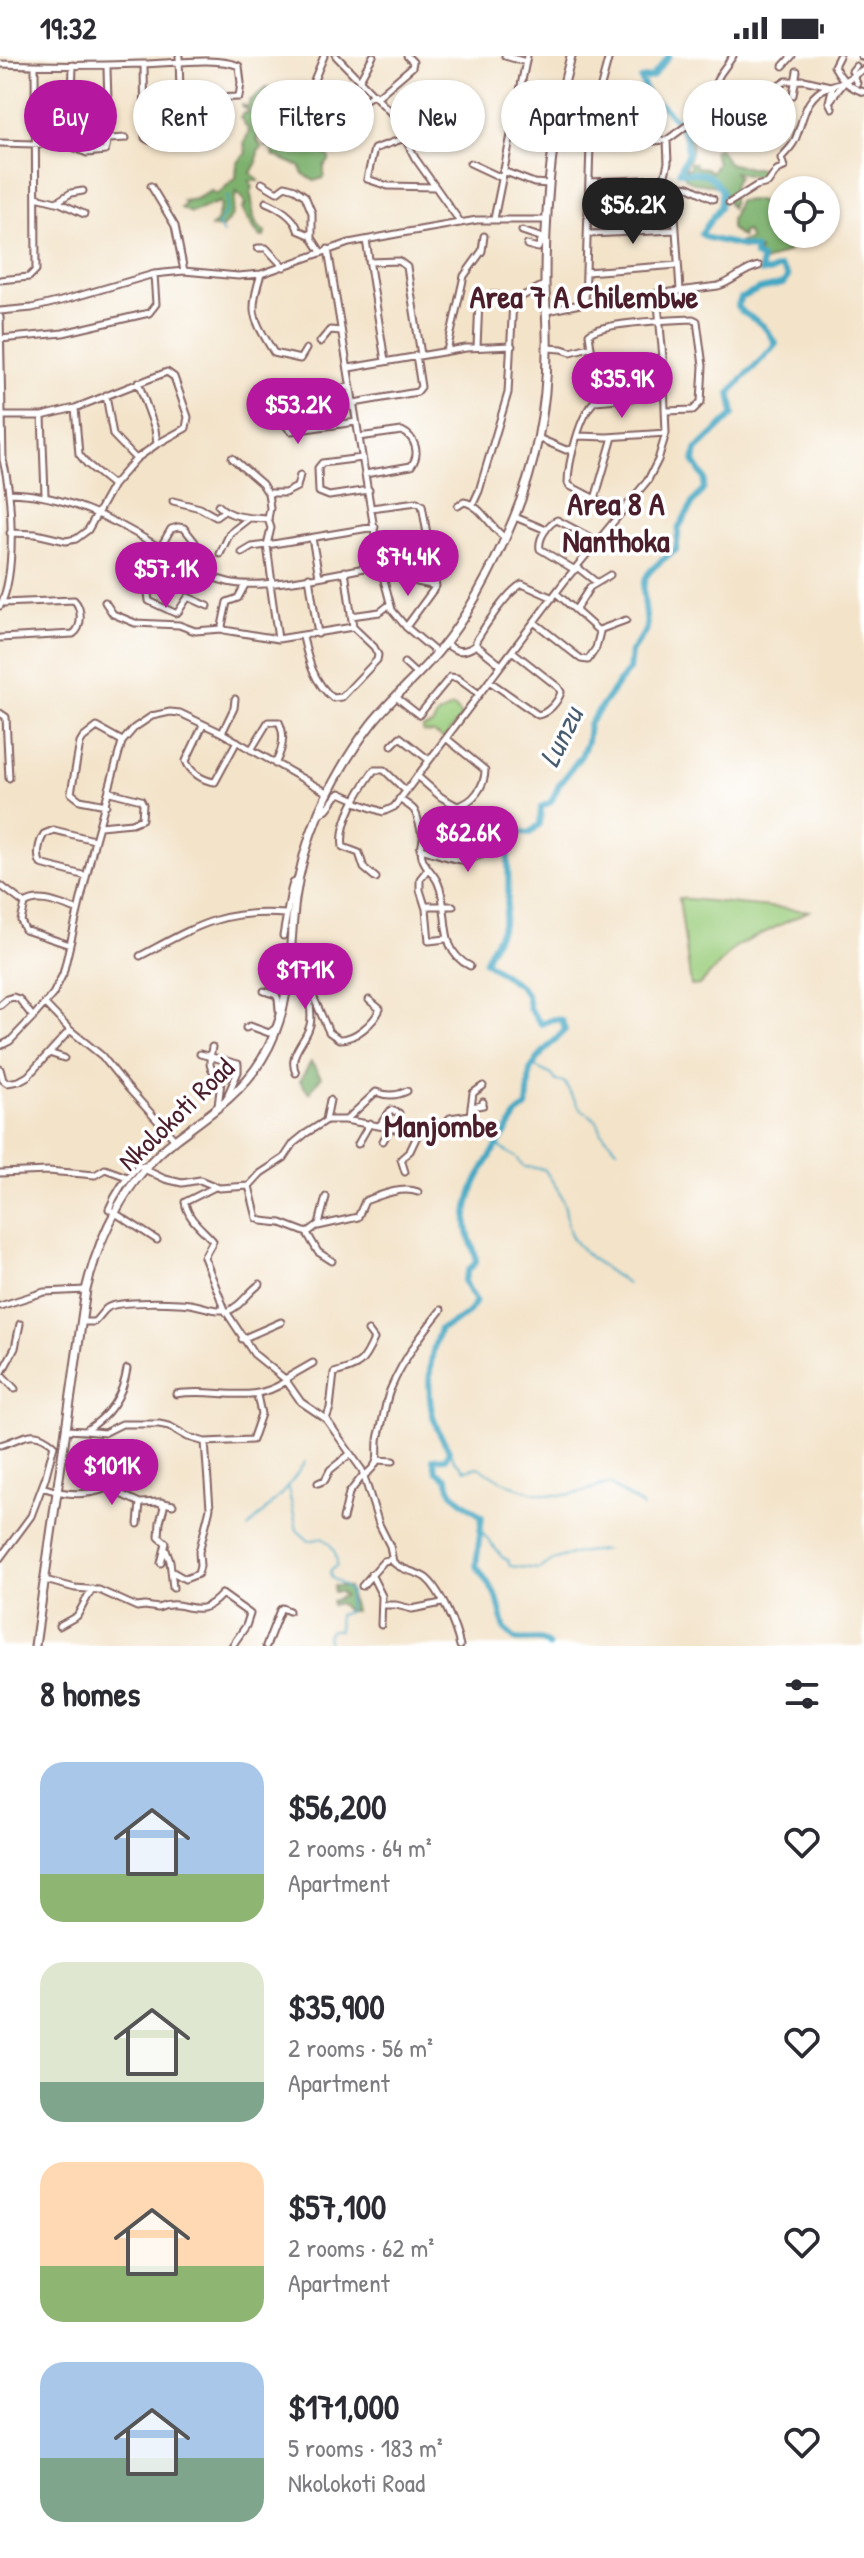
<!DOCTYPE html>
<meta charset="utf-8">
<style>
body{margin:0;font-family:"Patrick Hand",sans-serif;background:#f7f7f7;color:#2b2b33;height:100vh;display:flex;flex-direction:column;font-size:30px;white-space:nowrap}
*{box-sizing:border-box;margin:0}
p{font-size:26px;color:#7c7c81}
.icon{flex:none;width:44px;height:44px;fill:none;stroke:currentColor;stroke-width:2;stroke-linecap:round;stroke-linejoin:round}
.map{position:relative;height:1590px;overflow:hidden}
.panel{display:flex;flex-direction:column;background:#fff;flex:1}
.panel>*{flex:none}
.top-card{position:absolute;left:24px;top:24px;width:816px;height:72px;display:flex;gap:16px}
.buttons{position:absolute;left:768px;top:120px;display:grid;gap:16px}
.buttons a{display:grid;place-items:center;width:72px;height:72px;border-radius:50%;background:#fff;box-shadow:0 2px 6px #0004;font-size:40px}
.price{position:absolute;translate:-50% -68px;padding:0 18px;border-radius:28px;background:#b5179e;color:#fff;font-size:26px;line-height:52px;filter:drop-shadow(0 2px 4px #0008)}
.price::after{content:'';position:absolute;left:50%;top:48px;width:24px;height:18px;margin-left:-12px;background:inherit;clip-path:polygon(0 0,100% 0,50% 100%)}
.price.current{background:#222;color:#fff}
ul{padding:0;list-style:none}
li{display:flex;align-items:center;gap:24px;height:200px;padding:0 40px}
li span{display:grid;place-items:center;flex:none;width:224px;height:160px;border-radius:24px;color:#555}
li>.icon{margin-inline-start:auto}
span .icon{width:96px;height:96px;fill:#fffc;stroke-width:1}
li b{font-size:34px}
h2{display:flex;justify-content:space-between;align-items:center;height:96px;padding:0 40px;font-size:34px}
.chip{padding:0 28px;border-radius:36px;background:#fff;box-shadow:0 2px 6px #0004;font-size:28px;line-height:72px}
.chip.current{background:#b5179e;color:#fff}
.status{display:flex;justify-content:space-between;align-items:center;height:56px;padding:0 40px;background:#fff;direction:ltr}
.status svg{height:22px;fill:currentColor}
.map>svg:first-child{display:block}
.green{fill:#9cce7e;stroke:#737654;stroke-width:2}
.forest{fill:#7db16d;stroke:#64684c;stroke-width:2}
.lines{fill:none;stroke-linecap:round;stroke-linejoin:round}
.stream{stroke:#43a7c3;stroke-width:2}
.river{stroke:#43a7c3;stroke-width:6}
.minor-casing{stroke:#856462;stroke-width:9}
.major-casing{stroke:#856462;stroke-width:11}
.minor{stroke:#fff;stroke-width:5}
.major{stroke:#fff;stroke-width:7}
.labels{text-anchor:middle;stroke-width:7;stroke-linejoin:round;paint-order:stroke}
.street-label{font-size:28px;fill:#4a1f2b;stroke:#fff}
.water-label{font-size:30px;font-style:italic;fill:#475c6f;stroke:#fff}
.quarter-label{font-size:32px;font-weight:bold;fill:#4a1f2b;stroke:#fff}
</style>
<div class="status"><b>19:32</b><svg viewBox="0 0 49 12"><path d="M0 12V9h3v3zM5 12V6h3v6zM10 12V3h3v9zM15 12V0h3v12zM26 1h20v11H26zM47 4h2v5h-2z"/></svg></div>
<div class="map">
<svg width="864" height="1590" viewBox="0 0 864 1590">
<rect width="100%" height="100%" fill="#fff"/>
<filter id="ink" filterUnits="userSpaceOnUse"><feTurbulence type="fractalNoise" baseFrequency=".0125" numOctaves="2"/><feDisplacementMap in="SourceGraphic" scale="16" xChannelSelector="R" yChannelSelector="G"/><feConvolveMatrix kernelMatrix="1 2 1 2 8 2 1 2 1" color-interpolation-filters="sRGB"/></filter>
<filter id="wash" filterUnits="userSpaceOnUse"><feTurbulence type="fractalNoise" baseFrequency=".006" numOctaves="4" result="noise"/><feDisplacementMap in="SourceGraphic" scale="32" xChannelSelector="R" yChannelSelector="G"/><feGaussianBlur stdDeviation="1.8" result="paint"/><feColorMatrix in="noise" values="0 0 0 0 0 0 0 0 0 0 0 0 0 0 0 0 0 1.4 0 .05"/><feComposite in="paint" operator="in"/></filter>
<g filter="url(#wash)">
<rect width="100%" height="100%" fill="#f3e3c9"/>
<path class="green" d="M452,651l5,2 4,8 -17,22 -10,-6 -11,-1v-4l9,-3 6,-10z
M679,842l130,13 -74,36 -35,38 -9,1z"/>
<path class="forest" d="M266,32l11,4 2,4 6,-2v-5l5,-1 4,4 -5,2h4l-2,10 -8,4 -9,-5 -6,5v4l-8,3 -2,12 2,5 6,-3 -2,4 8,6v7l21,-11 18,11 5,-1 3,7 10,4v5l-5,5v12l-10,3 -12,-8 -1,-6 -27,-11 -4,-9 -5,-1 1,-4 -6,-7 -3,4 5,9 -4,3 -1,11 -6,11 8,8h-10l4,6c-5,12 -2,2 -1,14 2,15 0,22 13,31l-1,5 -5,-1 -17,-27 3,-4 -1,-5 -8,-9 -4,25 -10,12 -11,-1 5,-5 5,-17 -2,-3 -28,11 -10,-5 5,-5 -3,-2 13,-2 15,-8 6,3 19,-16 1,-14 9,-11 -2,-9 5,-13 -9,-14 4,-4h4v-3l-6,-3v-2l5,2 3,-6z
M688,74c6,12 4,25 -3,36l1,3 4,-1v-5h5l1,4 10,1 6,4 5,-10 -4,-11 6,-3 9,15 22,5h10l3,3 -3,7 -26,-6 4,5c-10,10 -1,20 -7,31l-12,-22 -25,-3 -9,-5 -1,-13 5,-10z
M757,144l12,6 20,45 -25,11 -6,-5 1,-8h-17l-2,-7 10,-2 -4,-9 -4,1v5l-11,-8v-9l7,-19z
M311,1006l10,15 -12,16 -9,-12z
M334,1530l14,1 6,24h-7l-8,-8 -7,2v-4l12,-5 -4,-4h-7z"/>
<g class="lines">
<path class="stream" d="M223,178l-5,-9 8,-14 2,-15
M533,1010l19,9 4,6 8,1 15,25 18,14 5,12 15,16
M498,1090l19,12 7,9 20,2c8,12 18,24 21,39 2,10 2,22 8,31 14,19 35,31 54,45
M449,1394l5,10 11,10 13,-3c32,19 57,32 96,27 13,-2 23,-9 37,-10 9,10 22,14 32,23
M288,1431l9,43 12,11 13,-3c10,6 15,15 15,27l-7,6 1,6 19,14 -2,21 -10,3 1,15h-8l-4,5 2,11
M248,1472l40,-41 17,-25
M480,1474l22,27 6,3 2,6 29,3c18,-15 43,-17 66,-19"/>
<path class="river" d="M617,628l12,-14 2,-18 16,-23c-2,-47 -16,-48 29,-79l3,-23 15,-26 9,-11 2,-11 -11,-17 2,-12 38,-36 -4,-21c14,-18 32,-32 46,-50 -6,-5 -6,-10 -12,-16 -7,-8 -19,-11 -27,-20l4,-9 19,-9 23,-5 5,-7 -8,-10 -11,5h-8v-13l-6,-3v-7l-47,-11 -7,-4 19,-27 2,-16c-15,-23 -19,-16 -43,-19l9,-19 -2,-15 -8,-16 -16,-16 -13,-8 -8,-19 11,-2 17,-21
M549,1590c-10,-11 -22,-4 -34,-7l-10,-9 -8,-33 -21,-32 6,-48 -30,-24 -5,-14 -11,-8 -3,-12 13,-1 3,-8c-4,-7 -9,-15 -12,-22 -12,-30 -9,-71 3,-99 16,-7 29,-13 36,-28l-12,-19 4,-11 8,-9c0,-12 -6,-19 -8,-30 -9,-41 31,-85 50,-119l9,-6 3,-37 13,-18 22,-22 -3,-10 -9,-1 -12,5 -12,-16 -2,-13 -7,-9 -35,-25c4,-12 13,-22 17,-34 10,-27 5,-61 6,-89l4,-7 18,2 10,-9 1,-17 10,-5 8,-17 22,-29 6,-14 2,-18 28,-39"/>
</g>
</g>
<g filter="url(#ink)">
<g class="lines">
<defs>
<path id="minor" d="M336,0l57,59 22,43 46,65
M505,0l21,6
M839,0l-5,10c8,14 14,21 30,26
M861,0l3,2
M0,8c47,2 94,2 142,0 27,0 73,-8 97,2l2,17 -2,14 -58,2
M144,8l1,74c9,6 23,6 32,1l4,-9 -2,-74
M783,10l9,-10
M855,19l-3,-4 4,-5
M853,20l4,7
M359,25l14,-25
M793,39l4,-24
M377,41l35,-30 1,-5 -6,-6
M305,46l19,-46
M829,46l14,-18
M832,52l-3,-6 4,-17
M346,56l28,-18
M700,60l20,-42 13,-18
M399,71l27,-19
M511,76l76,14 80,-6 33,-24 28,-7h16l42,-28 18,-1 26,6 13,-4 21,-13
M71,77l2,-68
M405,82l-31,11 -7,30 21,7 47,1
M109,83l17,-1
M0,87l68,2 19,8 18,-2c6,-19 2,-63 2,-86
M470,107l32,15
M503,115l31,12 15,1
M664,123l4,-16 -1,-23
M589,126l75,-3 9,6 16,2 24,12
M262,127l15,9 8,-6 10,3 10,7 7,17v25l9,14
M673,129l7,105
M151,130l24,40 9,45
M36,141l24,6 24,11
M58,145l13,-8 12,-2
M266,146c12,5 29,15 32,28l14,6
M729,147l27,-17 12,-3 9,-13 7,-3 -3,-9c4,-5 10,-10 13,-16 10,-21 9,-45 34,-55
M494,163l33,-163
M522,175l24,8
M589,178l86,-4
M366,184l19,121
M527,189l11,3 4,-10
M258,192h8l18,19
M328,193l52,316 12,45 14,17 31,26
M369,206l30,-1 8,6 14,88
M586,216l92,-7
M261,218c-13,40 -8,43 13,79l26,6 6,-10
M0,224l29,-3 7,-7 -1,-205
M513,245l31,-16
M585,247l5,-158 7,-44 12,-45
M0,255l32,-3 29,-7 93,-27 30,-3 54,5 23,-2 88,-31 53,-10 75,-13h70
M547,255l38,-8 133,-17c15,-4 25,-17 41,-20
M0,261l3,143c9,35 14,114 -3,146
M0,283l63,-6 86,-20 7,-9 -2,-30
M320,286l10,-12 11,1
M477,291l2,-47c9,-8 25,-6 34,1
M548,292l14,1 9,3 18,-5
M447,295l17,-75 18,-25 2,-15
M663,302l-66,7 -4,-4 -4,-27c13,-12 83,-14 104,-15l4,2 6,45 -2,36 -8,8 -27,1
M349,312l117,-20 46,-2
M138,326l17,47 2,15
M350,331l-66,8 -5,4c-2,10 4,26 12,32l65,-9
M106,339l7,40 23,24
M354,347l63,-11 4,-5 -5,-32
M75,352l4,46 8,10 26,21
M4,360h38l33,-8 92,-36 7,5 14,40 -2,11 -29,16 -21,15 -23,26 -25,45 -12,9 -10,2 -30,-7 -26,-1
M42,360l3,79
M578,380l29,1 59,-4
M359,381l43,-6c13,6 19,23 9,35l-46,8
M538,382l28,12 7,-1
M232,402l30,26 6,9 2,15 -2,11 3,9 -4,17 -15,2 -10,6
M362,402l-40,5 -4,5 1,24 10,4 40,-6
M9,437c54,1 103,25 148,53 22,14 46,30 71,36 35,9 114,-10 152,-17
M268,437h17l12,-6 3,-12
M595,443l18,-62
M173,445l27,7 16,9 8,-6
M473,448l6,-13 29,-98 5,-92
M218,449c12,13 33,13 50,14
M458,450l6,-4c17,3 26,25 41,36
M371,452l46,-6 5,3 14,81 -30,41
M620,456l-50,-26 -2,-3c0,-20 12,-69 27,-82l69,-6
M515,461l31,13
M312,482l7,38
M377,489l50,-8
M160,492l11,-19 7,-2 6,1 11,14v27
M220,498l10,-21 18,-14
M171,499l-23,38 1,8 26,12 3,-1 10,-15 20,9
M379,502l7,1 2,6 17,2 2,-6h11l15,11
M577,511l19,15
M575,514l-35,-21c-2,-11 8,-25 17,-29l40,21
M309,521l9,57
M417,526l19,4
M270,527l8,56
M272,527l-5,-38 108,-18
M245,529l-7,13 -11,4 -5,24 2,4 54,9 75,-12
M105,546l8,12 22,9 44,2 16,6 27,-2
M576,553l14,-22 20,-12
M351,560l29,-4 9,-7
M534,566l47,37 7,1 8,-12 4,-16 -44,-39
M599,574l27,-10
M303,581c5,23 11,46 30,61l9,-1 35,-37 1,-5 -4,-8 -21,-20 -8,-56
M0,582l73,-4c10,-7 9,-26 1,-34l-72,3
M446,587c9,10 19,10 30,2
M404,607l13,12
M501,609l-25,-20v-4c9,-15 31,-49 46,-57l31,14
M489,625l49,34c10,-2 20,-13 23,-23l-3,-5 -46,-36
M396,641l23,18 31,-38 7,1 22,16
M0,657l6,4 3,61
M203,669l-17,36c4,11 17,20 29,21l22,-41
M222,677l12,-25 1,-9
M392,689l8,-8 29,23
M251,694l17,-28h11c7,14 3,29 -4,42
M417,720l24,21 16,9c16,-3 28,-20 28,-36l-39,-32
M399,743c17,11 16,9 21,28 1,6 4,6 3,12 -1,7 -3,9 -1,18 3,11 12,16 16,26 13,28 -2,67 32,83
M355,746l28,10 11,-5 170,-225 84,-102 10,-20 8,-27 -3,-75 -6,-65
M106,749l-26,-5 -9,-7 9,-50 3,-5 14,-11 25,14
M319,758c12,-4 12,-15 21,-21l16,7
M100,770l32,-3 10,-4 1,-15 -2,-4 -31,-8
M461,778l22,20
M420,793c11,2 36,12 44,11 14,-1 22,-12 36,-12l6,-5
M427,814l-7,9v11l6,19 3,32 17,-2
M86,820l-45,-12c-5,-8 -2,-22 3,-30l10,-4 40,10
M376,822l-12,-10 -5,-15 -16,-6c-4,-26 17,-57 31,-77h10l21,20
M0,829l25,19
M25,848l-4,17 4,9 45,15
M25,848c15,-10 36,1 52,6
M425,850h28
M283,880l8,-46 2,-7 4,-2
M140,900c55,-29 81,-47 146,-42
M289,925l24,15 16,36 10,7c15,1 35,-16 41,-30l-11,-9
M264,935l12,4
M45,948l25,26 32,26 26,32 47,52
M0,949l7,-6 6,-2 6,2 14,18
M279,954l-1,-11 -5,-10 8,-29
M246,972l4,-2 19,7 8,-6
M0,990l10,-5 23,-24 20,-23 10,-20 32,-134 27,-98 12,-14 18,-12 18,-4 10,1 42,20 106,60
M212,991c-4,20 -3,20 9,35l-3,24
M49,997l15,5
M200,998l38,10v8l-10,22 1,5
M0,1013l3,11 4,3 12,-2 9,-5 42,-46
M296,1017c-9,-19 10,-31 14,-48 3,-11 -1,-23 -2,-34
M471,1051l12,-2v-3
M326,1064l4,-20
M346,1064l30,-28c10,4 21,4 31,-1
M380,1069l11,-15 8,3
M383,1085l7,-13
M358,1088l12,-21
M147,1110h-9c-13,13 -22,26 -29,43l48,31
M144,1113l21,10 17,4 18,-3 19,8 30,-2 8,32 5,3 19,2 26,10 12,-9 7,-27
M405,1116l-4,-13 9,-8 9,-19
M0,1117l48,-2 47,4 10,-6 22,8
M249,1130l12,-13 23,-15 10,-15 11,-9 22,-14h18l56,10 27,2 11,-3 11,-11 20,-3 3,-22 10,-7
M215,1131l-30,15c3,18 17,26 28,39l-9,16 21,53
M318,1170l40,-9 7,-16c16,-6 37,-15 53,-9
M307,1177l11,19 14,9
M0,1250l44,-14 42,-2
M226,1256c16,-6 21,-19 34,-28
M81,1266h13c5,-4 8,-10 13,-14 10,-8 73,-6 88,-3 11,2 18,6 30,5l29,44 31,25 16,23 25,17 36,51 17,54 11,22 3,16c10,10 22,8 33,16 15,12 30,50 34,68
M242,1283l39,-17
M1,1318l14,-26 5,-24
M1,1318l14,15
M285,1323l28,-16
M176,1338c40,-7 76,12 110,-13
M326,1363l4,-11 4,-35c26,-7 29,-9 40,-34l-6,-8
M66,1374l19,1c23,-14 38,-35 42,-62
M85,1375l19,2 18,-9h37l10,2 19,11 17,5 47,-2 9,-26 -4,-19
M0,1389c24,-6 32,-20 54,0l-9,34 -14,37 -31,42
M74,1394l29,23 4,15
M378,1404l15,1
M365,1419c21,-16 8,-23 15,-44 4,-14 5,-30 11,-43 13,-30 30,-53 50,-78
M318,1427l7,-3 5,-10 20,-16
M42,1431c22,8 43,10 65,1l33,15 20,-1 13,3
M161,1447l3,4 -4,15 -1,15 7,6 -5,20
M343,1463l6,-26 15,-19
M138,1468l2,-21
M166,1494l4,11 3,27
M171,1515l14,8 13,-5 2,-8 -1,-14 11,-44 -5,-66
M371,1518l11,22 -1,29
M45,1524l30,8 24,2 38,17 8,-1 13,2c28,-12 38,16 64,-14l28,20 -4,12 -14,20
M362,1530l22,-25 8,-2
M383,1549h13l16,4 30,-6
M59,1570l18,-10 15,-27
M266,1590l14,-36 2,-2 7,3"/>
<path id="major" d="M35,1590l51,-356c14,-58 42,-114 90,-151 32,-24 65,-45 86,-80 31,-50 26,-104 33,-160 4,-29 13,-60 24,-87 14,-31 32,-62 53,-89 20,-25 45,-46 66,-71 32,-38 56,-86 75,-132 22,-52 34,-112 34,-169 1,-23 -2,-46 -2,-69 0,-75 6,-153 26,-226"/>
</defs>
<use href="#minor" class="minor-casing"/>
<use href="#major" class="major-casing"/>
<use href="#minor" class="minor"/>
<use href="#major" class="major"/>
</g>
</g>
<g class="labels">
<g class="street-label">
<text transform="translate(176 1058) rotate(-44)" y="10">Nkolokoti Road</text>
</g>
<g class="water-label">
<text transform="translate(561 681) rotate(-64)" y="10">Lunzu</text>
</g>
<g class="quarter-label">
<text x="584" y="252">Area 7 A Chilembwe</text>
<text x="616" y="459">Area 8 A<tspan x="616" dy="37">Nanthoka</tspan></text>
<text x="441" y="1081">Manjombe</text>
</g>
</g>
</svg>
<div class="buttons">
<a><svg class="icon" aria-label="locate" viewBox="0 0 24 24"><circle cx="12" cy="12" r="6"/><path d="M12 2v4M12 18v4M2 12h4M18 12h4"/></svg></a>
</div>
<b class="price current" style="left:633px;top:190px">$56.2K</b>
<b class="price" style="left:622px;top:364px">$35.9K</b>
<b class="price" style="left:298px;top:390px">$53.2K</b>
<b class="price" style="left:408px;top:542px">$74.4K</b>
<b class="price" style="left:166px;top:554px">$57.1K</b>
<b class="price" style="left:468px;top:818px">$62.6K</b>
<b class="price" style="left:305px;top:955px">$171K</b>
<b class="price" style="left:112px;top:1451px">$101K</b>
<div class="top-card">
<a class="chip current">Buy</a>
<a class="chip">Rent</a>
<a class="chip">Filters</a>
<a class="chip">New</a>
<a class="chip">Apartment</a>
<a class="chip">House</a>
</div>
</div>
<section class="panel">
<h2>8 homes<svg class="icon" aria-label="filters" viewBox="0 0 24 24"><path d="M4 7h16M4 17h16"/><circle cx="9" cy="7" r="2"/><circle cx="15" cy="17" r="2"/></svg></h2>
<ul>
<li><span style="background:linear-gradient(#a9c7e8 70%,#8fb573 0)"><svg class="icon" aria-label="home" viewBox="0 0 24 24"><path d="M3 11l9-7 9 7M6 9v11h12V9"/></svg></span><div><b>$56,200</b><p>2 rooms · 64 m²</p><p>Apartment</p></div><svg class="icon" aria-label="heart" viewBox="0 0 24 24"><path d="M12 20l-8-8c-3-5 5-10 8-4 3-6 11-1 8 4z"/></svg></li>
<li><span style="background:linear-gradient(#dfe7d0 75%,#7fa58c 0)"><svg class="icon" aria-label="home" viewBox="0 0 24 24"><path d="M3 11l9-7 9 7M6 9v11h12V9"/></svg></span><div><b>$35,900</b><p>2 rooms · 56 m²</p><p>Apartment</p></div><svg class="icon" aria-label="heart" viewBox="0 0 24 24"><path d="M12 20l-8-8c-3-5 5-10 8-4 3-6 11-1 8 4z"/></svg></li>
<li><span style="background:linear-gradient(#ffd9b3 65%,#8fb573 0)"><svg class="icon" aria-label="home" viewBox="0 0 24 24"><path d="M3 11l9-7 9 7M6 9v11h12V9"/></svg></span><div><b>$57,100</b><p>2 rooms · 62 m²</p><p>Apartment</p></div><svg class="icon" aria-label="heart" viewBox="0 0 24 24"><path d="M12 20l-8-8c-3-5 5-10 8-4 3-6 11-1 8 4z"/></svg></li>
<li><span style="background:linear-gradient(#a9c7e8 60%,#7fa58c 0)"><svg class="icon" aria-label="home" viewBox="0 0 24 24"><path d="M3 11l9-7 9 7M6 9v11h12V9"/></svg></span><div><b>$171,000</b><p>5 rooms · 183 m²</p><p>Nkolokoti Road</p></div><svg class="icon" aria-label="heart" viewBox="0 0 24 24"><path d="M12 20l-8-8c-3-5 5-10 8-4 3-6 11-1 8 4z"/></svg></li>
</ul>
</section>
